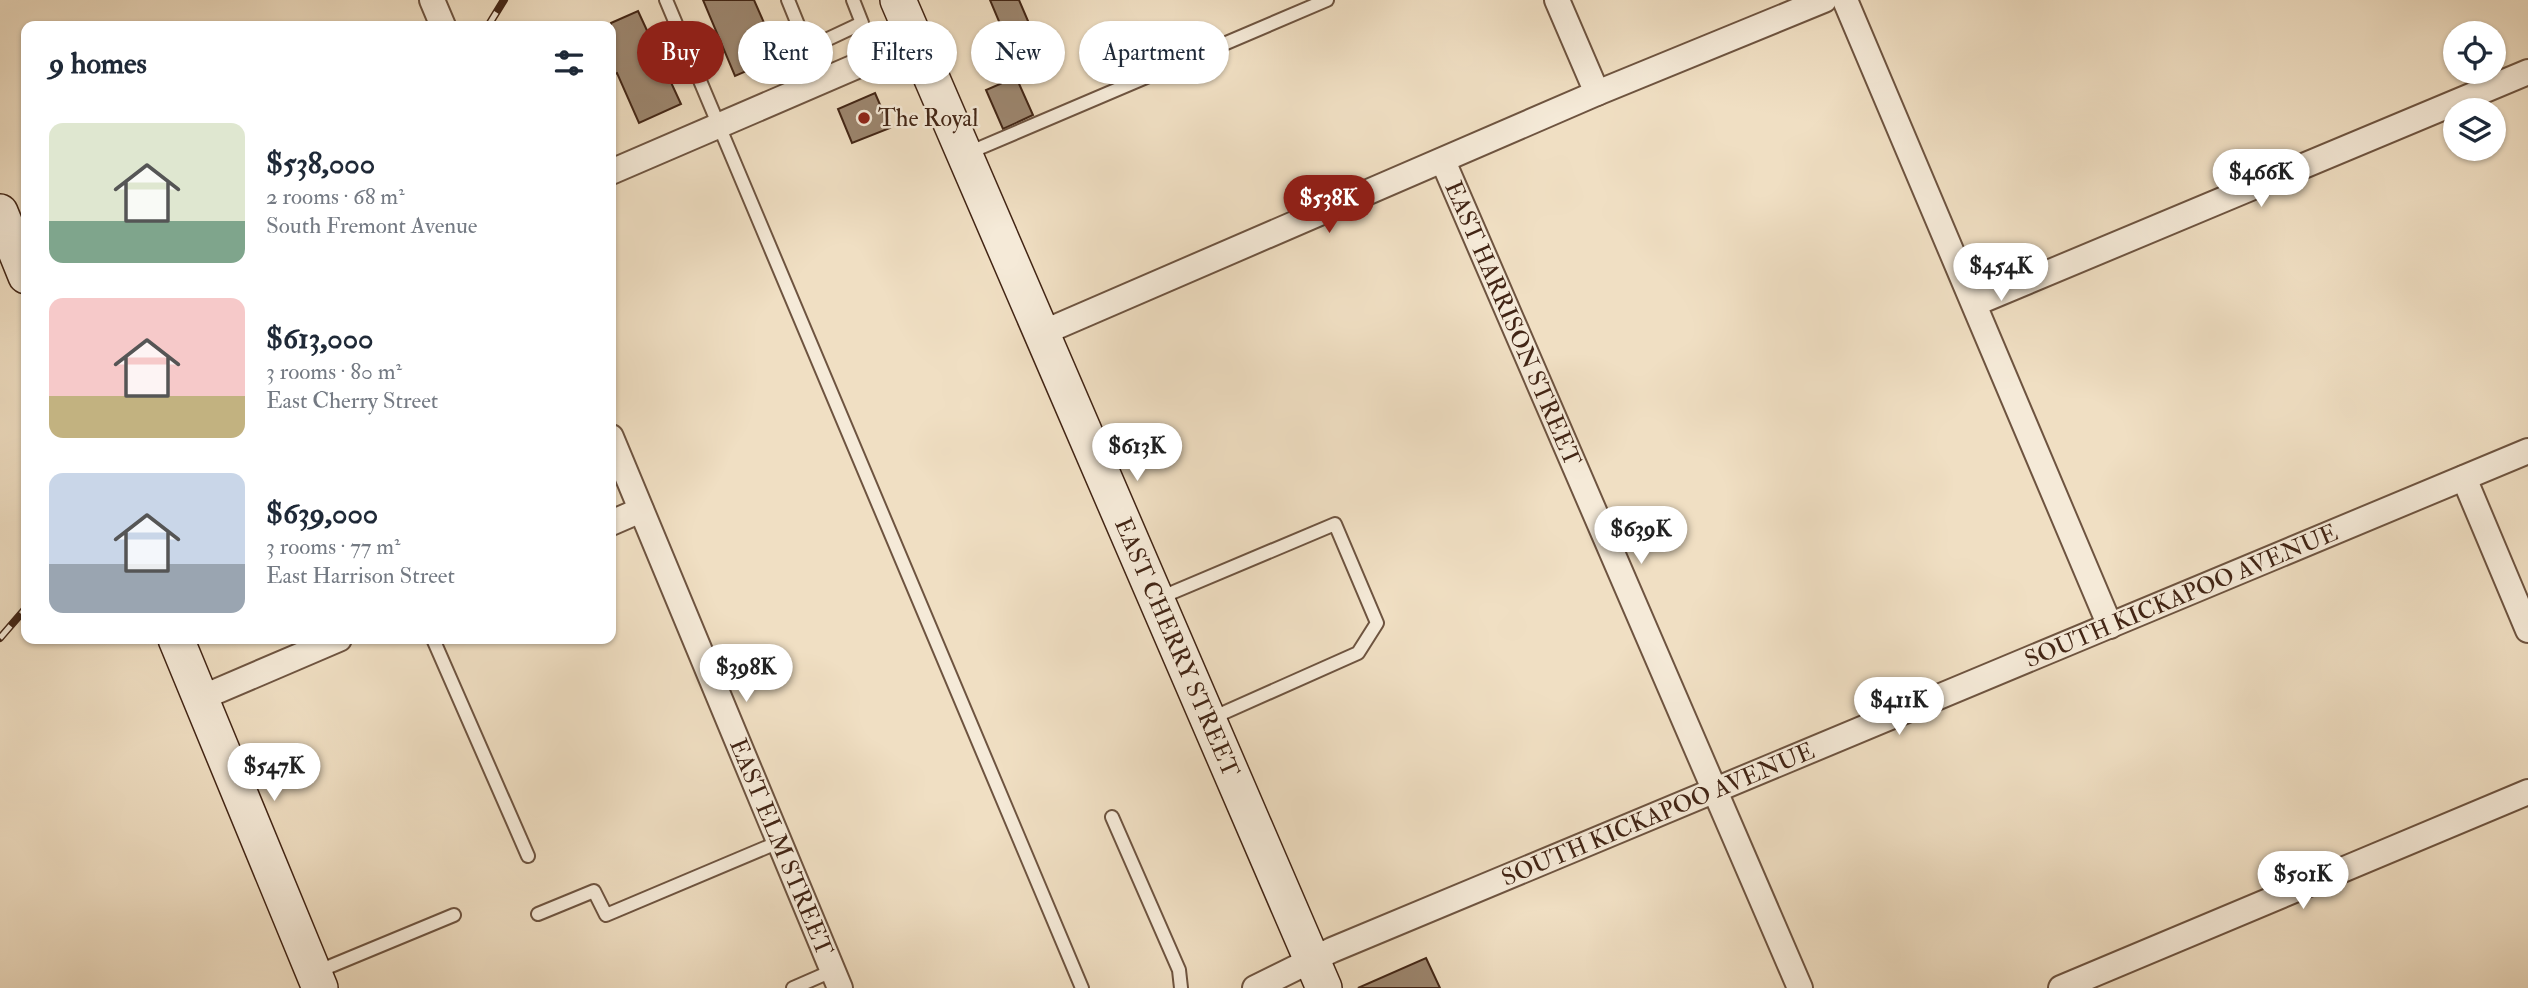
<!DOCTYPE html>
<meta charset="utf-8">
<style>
body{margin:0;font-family:"IM FELL Double Pica",serif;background:#f2f2f3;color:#1f2937;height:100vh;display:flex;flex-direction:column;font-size:26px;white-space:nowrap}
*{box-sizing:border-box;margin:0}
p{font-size:23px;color:#747a83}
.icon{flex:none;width:38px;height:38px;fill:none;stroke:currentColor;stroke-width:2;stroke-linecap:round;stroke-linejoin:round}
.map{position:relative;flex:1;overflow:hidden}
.drawer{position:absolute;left:21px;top:21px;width:595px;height:623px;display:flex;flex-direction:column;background:#fff;border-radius:14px;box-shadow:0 2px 5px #0004}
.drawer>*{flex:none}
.banner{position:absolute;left:637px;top:21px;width:665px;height:63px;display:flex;gap:14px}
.controls{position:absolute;left:2443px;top:21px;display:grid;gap:14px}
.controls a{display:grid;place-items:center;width:63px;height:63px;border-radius:50%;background:#fff;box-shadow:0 2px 5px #0004;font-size:35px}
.price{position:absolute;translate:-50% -60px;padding:0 16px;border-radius:24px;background:#fff;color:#222;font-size:23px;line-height:46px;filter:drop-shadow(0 2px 4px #0008)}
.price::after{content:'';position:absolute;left:50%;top:42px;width:21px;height:16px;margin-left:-10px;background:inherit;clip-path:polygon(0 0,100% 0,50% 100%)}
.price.on{background:#8f2418;color:#fff}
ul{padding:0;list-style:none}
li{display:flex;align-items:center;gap:21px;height:175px;padding:0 28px}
li span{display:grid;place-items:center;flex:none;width:196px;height:140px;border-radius:14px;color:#555}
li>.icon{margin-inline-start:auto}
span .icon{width:84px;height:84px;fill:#fffc;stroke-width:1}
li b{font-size:30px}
h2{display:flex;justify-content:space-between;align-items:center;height:84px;padding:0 28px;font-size:30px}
.pill{padding:0 24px;border-radius:32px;background:#fff;box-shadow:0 2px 5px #0004;font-size:24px;line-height:63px}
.pill.on{background:#8f2418;color:#fff}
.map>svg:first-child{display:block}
.building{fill:#9c866f;stroke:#422515;stroke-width:2}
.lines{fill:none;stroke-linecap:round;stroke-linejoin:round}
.lane-casing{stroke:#6e5440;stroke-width:16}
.street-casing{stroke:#6e5440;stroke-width:28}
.secondary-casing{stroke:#422515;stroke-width:38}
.lane{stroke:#f5ead8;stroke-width:12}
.street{stroke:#f5ead8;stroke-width:24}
.secondary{stroke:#f5ead8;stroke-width:35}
.rail-casing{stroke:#422515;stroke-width:8}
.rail{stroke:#f5ead8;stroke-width:5;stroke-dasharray:16;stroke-linecap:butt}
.poi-dot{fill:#8f2418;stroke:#f5ead8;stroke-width:2.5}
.labels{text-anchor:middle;stroke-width:5;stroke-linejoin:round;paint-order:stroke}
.poi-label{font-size:24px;fill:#422515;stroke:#f5ead8;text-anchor:start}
.street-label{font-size:24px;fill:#422515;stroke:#f5ead8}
</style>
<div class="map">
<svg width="2528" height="988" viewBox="0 0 2528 988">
<rect width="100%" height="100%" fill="#f0dfc3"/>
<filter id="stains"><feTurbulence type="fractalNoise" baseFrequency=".00286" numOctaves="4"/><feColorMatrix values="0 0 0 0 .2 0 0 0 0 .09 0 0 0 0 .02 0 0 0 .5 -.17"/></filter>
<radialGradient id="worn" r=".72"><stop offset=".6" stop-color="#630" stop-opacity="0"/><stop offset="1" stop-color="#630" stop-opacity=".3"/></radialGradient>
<path class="building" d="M703,0h51l25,57 -44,19z
M990,0h29l12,28 -25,10z
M638,11l43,93 -42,19 -22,-50 -6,3v-53z
M1016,77l17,38 -30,14 -17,-39z
M875,93l15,35 -38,15 -14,-34z
M1426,958l14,30h-82z"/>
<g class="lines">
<defs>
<path id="lane" d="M666,0l416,988
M788,0l15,37 8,10
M827,78l-16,-31 51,-24 -9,-23
M968,153l359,-153
M1157,599l178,-75 42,99 -19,30 -146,65
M433,639l95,217
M1112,817l67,153 2,18
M538,914l56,-23 12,24 173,-73
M314,973l140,-58
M793,988l39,-17"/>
<g id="street">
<path d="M432,0l11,26"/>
<path d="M1557,0l40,93"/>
<path d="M1845,0l265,626"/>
<path id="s1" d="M1443,161l357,827"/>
<path d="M611,172l304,-131"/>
<path d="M1976,303l552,-231"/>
<path d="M1042,333l555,-240 227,-93"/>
<path id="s2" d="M611,437l229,551"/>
<path d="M2464,478l64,152"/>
<path d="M611,523l30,-13"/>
<path d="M201,698l138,-59"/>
<path id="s3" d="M1255,988l77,-38 1196,-499"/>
<path d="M2061,988l467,-196"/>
</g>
<g id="secondary">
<path id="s4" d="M898,0l426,988"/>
<path d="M0,212l26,64"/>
<path d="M176,639l144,349"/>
</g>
</defs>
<use href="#lane" class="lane-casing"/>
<use href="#street" class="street-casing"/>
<use href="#secondary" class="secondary-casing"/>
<use href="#lane" class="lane"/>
<use href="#street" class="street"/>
<use href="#secondary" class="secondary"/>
<defs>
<path id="rail" d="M488,26l16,-26
M0,638l26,-30"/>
</defs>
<use href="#rail" class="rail-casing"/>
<use href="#rail" class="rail"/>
</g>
<circle class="poi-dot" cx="864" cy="118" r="7"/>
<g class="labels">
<g class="poi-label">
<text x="878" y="126">The Royal</text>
</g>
<g class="street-label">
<text dy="8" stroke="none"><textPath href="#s1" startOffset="177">EAST HARRISON STREET</textPath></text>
<text dy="8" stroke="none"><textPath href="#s3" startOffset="1006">SOUTH KICKAPOO AVENUE</textPath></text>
<text dy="8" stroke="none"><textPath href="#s4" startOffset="705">EAST CHERRY STREET</textPath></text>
<text dy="8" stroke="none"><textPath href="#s3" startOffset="439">SOUTH KICKAPOO AVENUE</textPath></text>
<text dy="8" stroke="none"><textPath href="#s2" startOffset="444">EAST ELM STREET</textPath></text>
</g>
</g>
<rect width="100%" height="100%" filter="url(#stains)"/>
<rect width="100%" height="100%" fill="url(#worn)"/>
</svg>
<div class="controls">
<a><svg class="icon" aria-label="locate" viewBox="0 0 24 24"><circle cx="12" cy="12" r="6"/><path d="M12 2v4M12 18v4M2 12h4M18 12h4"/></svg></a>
<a><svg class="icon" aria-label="layers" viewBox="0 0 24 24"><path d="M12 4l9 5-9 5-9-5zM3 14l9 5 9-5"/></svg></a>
</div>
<b class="price" style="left:2261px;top:209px">$466K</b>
<b class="price on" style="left:1329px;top:235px">$538K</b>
<b class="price" style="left:2001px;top:303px">$454K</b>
<b class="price" style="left:1137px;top:483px">$613K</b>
<b class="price" style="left:1641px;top:566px">$639K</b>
<b class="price" style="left:746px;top:704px">$398K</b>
<b class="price" style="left:1899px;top:737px">$411K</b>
<b class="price" style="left:274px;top:803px">$547K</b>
<b class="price" style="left:2303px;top:911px">$501K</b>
<div class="banner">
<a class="pill on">Buy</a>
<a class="pill">Rent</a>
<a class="pill">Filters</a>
<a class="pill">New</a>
<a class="pill">Apartment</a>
</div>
<section class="drawer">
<h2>9 homes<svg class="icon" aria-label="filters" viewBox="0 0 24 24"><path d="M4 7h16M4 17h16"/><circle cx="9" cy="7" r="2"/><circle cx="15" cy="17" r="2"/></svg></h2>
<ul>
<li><span style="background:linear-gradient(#dfe7d0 70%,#7fa58c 0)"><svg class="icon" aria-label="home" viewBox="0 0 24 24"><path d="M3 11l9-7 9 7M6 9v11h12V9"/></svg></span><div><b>$538,000</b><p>2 rooms · 68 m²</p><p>South Fremont Avenue</p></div></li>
<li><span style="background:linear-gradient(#f6c9c9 70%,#c2b280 0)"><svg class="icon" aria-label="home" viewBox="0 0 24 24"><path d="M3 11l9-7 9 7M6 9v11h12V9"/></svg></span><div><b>$613,000</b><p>3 rooms · 80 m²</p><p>East Cherry Street</p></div></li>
<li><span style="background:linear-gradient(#c9d6e8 65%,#9aa5b1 0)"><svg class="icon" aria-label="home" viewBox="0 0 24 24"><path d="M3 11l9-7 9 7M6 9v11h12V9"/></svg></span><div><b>$639,000</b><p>3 rooms · 77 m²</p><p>East Harrison Street</p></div></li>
</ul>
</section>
</div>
